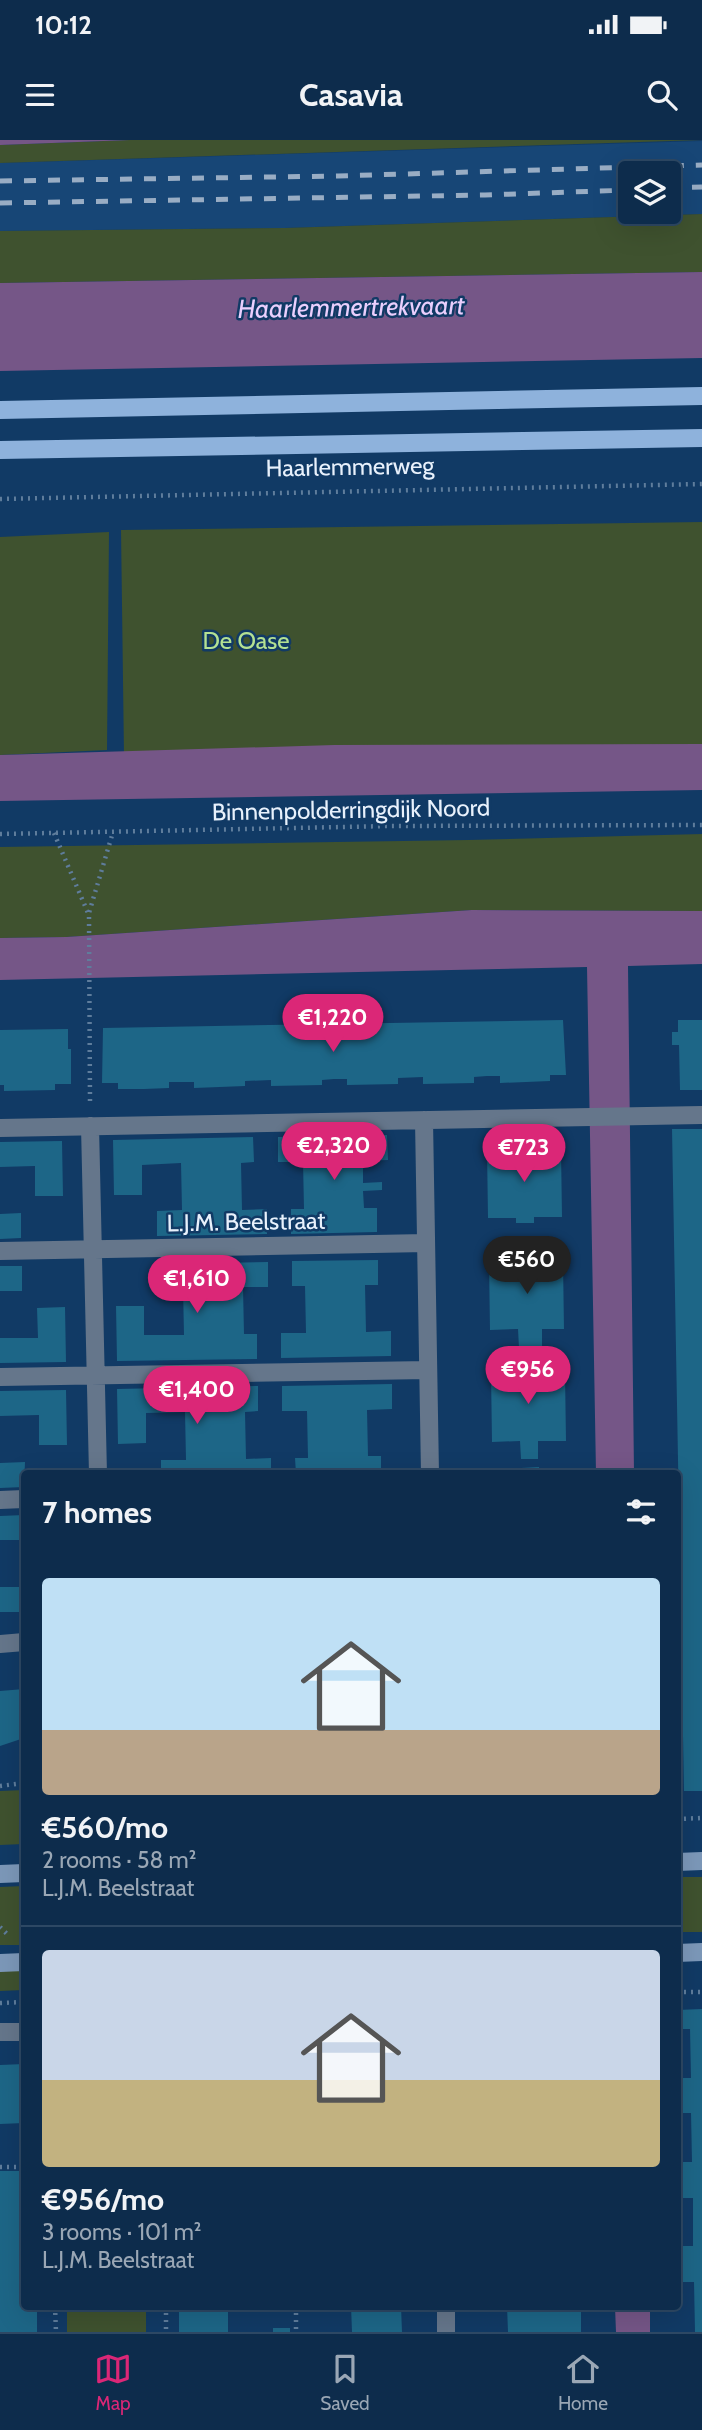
<!DOCTYPE html>
<meta charset="utf-8">
<style>
body{margin:0;font-family:Cabin,sans-serif;background:#163453;color:#f1f3f6;height:100vh;display:flex;flex-direction:column;font-size:26px;white-space:nowrap}
*{box-sizing:border-box;margin:0}
p{font-size:23px;color:#9aa7b5}
.icon{flex:none;width:38px;height:38px;fill:none;stroke:currentColor;stroke-width:2;stroke-linecap:round;stroke-linejoin:round}
.map{position:relative;flex:1;overflow:hidden}
.details{position:absolute;left:21px;top:1330px;width:660px;height:840px;display:flex;flex-direction:column;background:#0d2c4c;border-radius:7px;box-shadow:0 7px 28px #0002,0 0 0 2px #2d4864}
.details>*{flex:none}
.buttons{position:absolute;left:618px;top:21px;display:grid;gap:14px}
.buttons a{display:grid;place-items:center;width:63px;height:63px;border-radius:7px;background:#0d2c4c;box-shadow:0 7px 28px #0002,0 0 0 2px #2d4864;font-size:35px}
.price{position:absolute;translate:-50% -60px;padding:0 16px;border-radius:24px;background:#db2777;color:#fff;font-size:23px;line-height:46px;filter:drop-shadow(0 2px 4px #0008)}
.price::after{content:'';position:absolute;left:50%;top:42px;width:21px;height:16px;margin-left:-10px;background:inherit;clip-path:polygon(0 0,100% 0,50% 100%)}
.price.current{background:#222;color:#fff}
ul{padding:0;list-style:none}
li{display:grid;align-content:center;gap:14px;height:371px;padding:0 21px}
li+li{border-top:2px solid #2d4864}
li span{display:grid;place-items:center;height:217px;border-radius:7px;color:#555}
li>.icon{margin-inline-start:auto}
span .icon{width:126px;height:126px;fill:#fffc;stroke-width:1}
li b{font-size:30px}
h2{display:flex;justify-content:space-between;align-items:center;height:84px;padding:0 21px;font-size:30px}
.status{display:flex;justify-content:space-between;align-items:center;height:49px;padding:0 35px;background:#0d2c4c;direction:ltr}
.status svg{height:19px;fill:currentColor}
header{display:flex;justify-content:space-between;align-items:center;height:91px;padding:0 21px;background:#0d2c4c;font-size:32px;font-weight:700}
.tab-bar{display:flex;justify-content:space-around;align-items:center;height:98px;border-top:2px solid #2d4864;background:#0d2c4c;font-size:19px;color:#9aa7b5}
.tab-bar a{display:grid;justify-items:center;gap:4px}
.tab-bar .current{color:#db2777}
.map>svg:first-child{display:block}
.built{fill:#174676;fill-rule:evenodd}
.green{fill:#3f522f}
.water{fill:#755687}
.building{fill:#1d6687}
.lines{fill:none;stroke-linecap:round;stroke-linejoin:round}
.path{stroke:#5f7d9c;stroke-width:4.5;stroke-dasharray:2 5;stroke-linecap:butt}
.street{stroke:#65768b;stroke-width:18}
.secondary{stroke:#7c98b9;stroke-width:18}
.primary{stroke:#8eb2dc;stroke-width:18}
.rail{stroke:#99adc4;stroke-width:5;stroke-dasharray:12 12;stroke-linecap:butt}
.labels{text-anchor:middle;stroke-width:5;stroke-linejoin:round;paint-order:stroke}
.street-label{font-size:24px;fill:#e8f1fc;stroke:#113a65}
.park-label{font-size:24px;fill:#b4e192;stroke:#113a65}
.water-label{font-size:26px;font-style:italic;fill:#ebcffd;stroke:#113a65}
</style>
<div class="status"><b>10:12</b><svg viewBox="0 0 49 12"><path d="M0 12V9h3v3zM5 12V6h3v6zM10 12V3h3v9zM15 12V0h3v12zM26 1h20v11H26zM47 4h2v5h-2z"/></svg></div>
<header><svg class="icon" aria-label="menu" viewBox="0 0 24 24"><path d="M4 6h16M4 12h16M4 18h16"/></svg>Casavia<svg class="icon" aria-label="search" viewBox="0 0 24 24"><circle cx="10" cy="10" r="6"/><path d="M15 15l6 6"/></svg></header>
<div class="map">
<svg width="702" height="2192" viewBox="0 0 702 2192">
<rect width="100%" height="100%" fill="#113a65"/>
<path class="built" d="M702,1v73l-417,14 -285,3v-68zM630,33h38v39h-38z"/>
<path class="green" d="M130,0h572l-702,23v-18z
M702,74v58l-702,11v-52l285,-3z
M702,382v223l-578,11 -3,-226z
M109,392l-2,218 -107,5v-218z
M702,694v77l-230,-1 -406,27 -66,1v-91l468,-7z
M24,1650v54l-24,1v-54z
M677,1737h25v55h-25z
M24,1746v59h-24v-58z
M0,1826l24,4v20l-24,1z
M67,2167h79v25h-79z"/>
<path class="water" d="M0,0h130l-130,5z
M702,132v86l-702,13v-88z
M702,604v46l-702,11v-46l334,-10z
M472,770l230,1v53l-74,2 6,507h-38l-9,-506 -587,13v-42l66,-1z
M615,2167h35v25h-34z"/>
<path class="building" d="M563,880l3,55h-16v6l-50,2v-7h-13l-13,1v6l-51,1v-7l-25,1v6l-51,1v-6h-13l-12,1v5l-51,1v-6l-26,1v5l-51,2v-6h-25v6l-25,1h-26v-6h-16l1,-55z
M678,880h24v70h-22l-1,-45h-7v-13h6z
M68,889v20h3v35h-16v6l-51,1v-6h-4v-55z
M672,989h30v662h-18z
M387,995l1,25 -25,1v22l19,-1v8l-19,1 1,17h13v24l-86,2v-25h13l-1,-47h-25v-25z
M253,997l1,25 -13,1 1,47 25,-1v25l-110,2v-25l25,-1 -1,-47 -39,2v30h-28l-1,-55z
M62,1001l1,55h-28v-30l-35,1v-25z
M533,1004v6l28,-1 1,68h-28v6h-18v-5h-28l-1,-68h28v-5z
M21,1073v25l-21,1v-25z
M517,1104h23l1,18 22,-1 1,68h-22v18l-23,1 -1,-19 -28,1 -1,-68h28z
M378,1120v25h-13l1,47 25,-1v25l-110,2v-25h25l-1,-47h-13v-25z
M268,1122v25h-25l1,47h13v25l-140,2 -1,-55h28v29h40l-1,-47h-25v-24z
M0,1126h22v25h-22z
M65,1167l1,55 -66,1v-25h38l-1,-30z
M528,1215h14v18h23l1,68h-28v18h-17l-1,-18 -28,1 -1,-68h22v-18z
M392,1244v25l-25,1 1,46h13v18h-85l-1,-16h13l-1,-47h-25v-25z
M258,1246v25l-13,1 1,47 25,-1v16h-110v-14h25l-1,-48 -39,1v30l-28,1 -1,-55z
M66,1250l1,55h-28v-30l-39,1v-25z
M25,1322l-1,25 -24,1v-25z
M539,1327v7h-18v-6z
M24,1375v25h-24v-24z
M0,1447h24v25h-24z
M24,1549v49l-24,8v-55z
M702,1869v323h-7l-1,-50h-12v-36h11v-48h-12l-1,-36h12l-1,-49h-12v-35h12l-1,-49h-12l-1,-19z
M24,1924v59l-24,1v-59z
M0,2031h24v135h13v26h-37z
M179,2166h49v26h-49z
M351,2166h50l1,26h-50z
M507,2166h74v26h-73z
M273,2188h17v4h-17z"/>
<g class="lines">
<path class="path" d="M0,359l702,-15
M54,693l34,80
M0,694l391,-8 311,-1
M90,961l-1,-188 24,-81
M0,1646l24,-3
M677,1679l25,-1
M0,1787l9,9
M677,1852h25
M0,1863l24,-1
M0,2027h24
M55,2166l1,26
M166,2166v26
M296,2166v26"/>
<path class="street" d="M424,980l6,354
M90,986l8,348
M0,988l702,-13
M0,1111l426,-8
M0,1237l428,-7
M0,1360l24,-1
M0,1504l24,-2
M0,1892h24
M446,2166v26"/>
<path class="secondary" d="M677,1722l25,-1
M0,1734l24,-1
M677,1813l25,-1
M0,1823l24,-1"/>
<path class="primary" d="M0,270l702,-14
M0,310l702,-12"/>
<path class="rail" d="M0,41l338,-5 364,-11
M668,48l34,-1
M0,63l485,-8 145,-5"/>
</g>
<g class="labels">
<g class="street-label">
<text transform="translate(350 327) rotate(-1)" y="8">Haarlemmerweg</text>
<text transform="translate(351 670) rotate(-1)" y="8">Binnenpolderringdijk Noord</text>
<text transform="translate(246 1082) rotate(-1)" y="8">L.J.M. Beelstraat</text>
</g>
<g class="park-label">
<text x="246" y="509">De Oase</text>
</g>
<g class="water-label">
<text transform="translate(351 167) rotate(-1)" y="9">Haarlemmertrekvaart</text>
</g>
</g>
</svg>
<div class="buttons">
<a><svg class="icon" aria-label="layers" viewBox="0 0 24 24"><path d="M12 4l9 5-9 5-9-5zM3 14l9 5 9-5"/></svg></a>
</div>
<b class="price" style="left:333px;top:914px">€1,220</b>
<b class="price" style="left:334px;top:1042px">€2,320</b>
<b class="price" style="left:524px;top:1044px">€723</b>
<b class="price current" style="left:527px;top:1156px">€560</b>
<b class="price" style="left:197px;top:1175px">€1,610</b>
<b class="price" style="left:528px;top:1266px">€956</b>
<b class="price" style="left:197px;top:1286px">€1,400</b>
<section class="details">
<h2>7 homes<svg class="icon" aria-label="filters" viewBox="0 0 24 24"><path d="M4 7h16M4 17h16"/><circle cx="9" cy="7" r="2"/><circle cx="15" cy="17" r="2"/></svg></h2>
<ul>
<li><span style="background:linear-gradient(#bfe0f5 70%,#b9a48a 0)"><svg class="icon" aria-label="home" viewBox="0 0 24 24"><path d="M3 11l9-7 9 7M6 9v11h12V9"/></svg></span><div><b>€560/mo</b><p>2 rooms · 58 m²</p><p>L.J.M. Beelstraat</p></div></li>
<li><span style="background:linear-gradient(#c9d6e8 60%,#c2b280 0)"><svg class="icon" aria-label="home" viewBox="0 0 24 24"><path d="M3 11l9-7 9 7M6 9v11h12V9"/></svg></span><div><b>€956/mo</b><p>3 rooms · 101 m²</p><p>L.J.M. Beelstraat</p></div></li>
</ul>
</section>
</div>
<nav class="tab-bar">
<a class="current"><svg class="icon" aria-label="map" viewBox="0 0 24 24"><path d="M3 6l6-2 6 2 6-2v14l-6 2-6-2-6 2zM9 4v14M15 6v14"/></svg>Map</a>
<a><svg class="icon" aria-label="saved" viewBox="0 0 24 24"><path d="M7 4h10v16l-5-4-5 4z"/></svg>Saved</a>
<a><svg class="icon" aria-label="home" viewBox="0 0 24 24"><path d="M3 11l9-7 9 7M6 9v11h12V9"/></svg>Home</a>
</nav>
